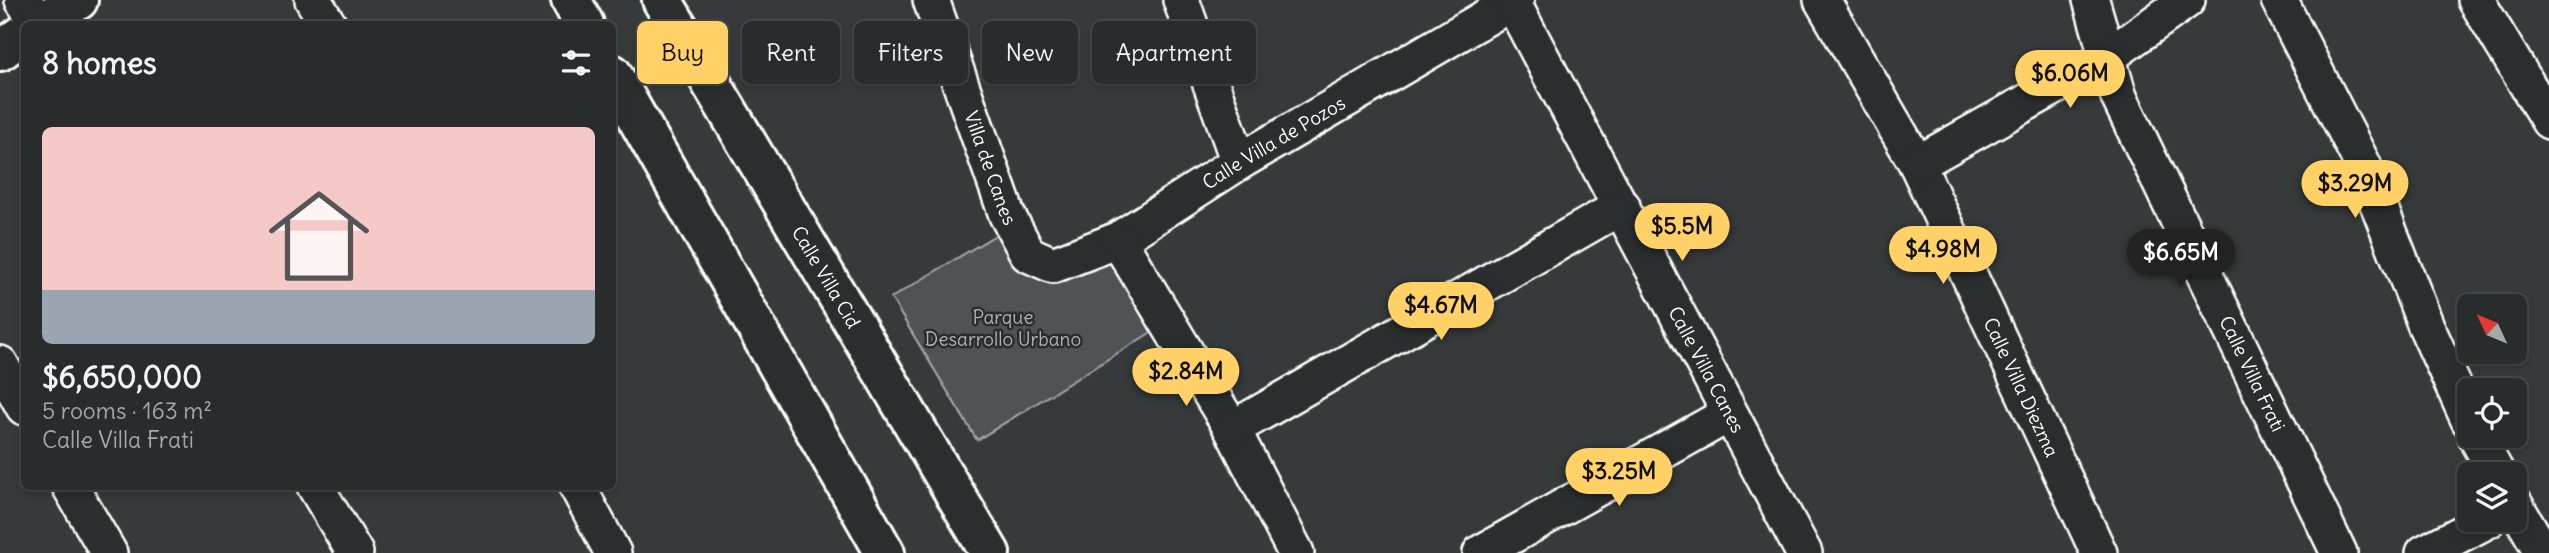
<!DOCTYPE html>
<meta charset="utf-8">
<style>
body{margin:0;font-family:Delius,sans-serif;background:#313434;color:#f1f3f6;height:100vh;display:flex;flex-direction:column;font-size:26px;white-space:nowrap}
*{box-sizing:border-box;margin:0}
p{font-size:23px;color:#a5a7a9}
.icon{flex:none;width:38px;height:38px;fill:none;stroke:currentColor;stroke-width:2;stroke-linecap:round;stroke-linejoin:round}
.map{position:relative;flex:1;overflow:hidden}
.drawer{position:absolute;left:21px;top:21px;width:595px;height:469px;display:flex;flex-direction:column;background:#292c2c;border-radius:10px;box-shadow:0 4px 10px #0003,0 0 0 2px #454848}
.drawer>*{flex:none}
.hud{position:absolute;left:637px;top:21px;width:665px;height:63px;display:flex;gap:14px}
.needle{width:46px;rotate:314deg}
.fabs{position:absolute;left:2457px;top:294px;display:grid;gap:14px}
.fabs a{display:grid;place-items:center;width:70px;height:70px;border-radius:10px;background:#292c2c;box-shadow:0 4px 10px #0003,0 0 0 2px #454848;font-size:35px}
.price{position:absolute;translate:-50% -60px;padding:0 16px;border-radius:24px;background:#ffd166;color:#111;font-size:23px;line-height:46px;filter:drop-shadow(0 2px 4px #0008)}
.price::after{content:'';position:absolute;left:50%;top:42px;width:21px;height:16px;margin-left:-10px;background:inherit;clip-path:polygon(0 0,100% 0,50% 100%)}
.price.current{background:#222;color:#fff}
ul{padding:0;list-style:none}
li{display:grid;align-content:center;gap:14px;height:371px;padding:0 21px}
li+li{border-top:2px solid #454848}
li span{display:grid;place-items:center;height:217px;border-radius:10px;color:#555}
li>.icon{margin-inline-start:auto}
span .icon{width:126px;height:126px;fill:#fffc;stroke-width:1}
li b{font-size:30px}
h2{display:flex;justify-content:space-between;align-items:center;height:84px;padding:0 21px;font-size:30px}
.pill{padding:0 24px;border-radius:10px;background:#292c2c;box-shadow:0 4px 10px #0003,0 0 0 2px #454848;font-size:24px;line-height:63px}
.pill.current{background:#ffd166;color:#111}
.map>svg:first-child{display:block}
.green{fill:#505354;stroke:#a8a9aa;stroke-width:2}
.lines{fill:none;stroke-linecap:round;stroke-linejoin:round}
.minor-casing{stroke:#fff;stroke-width:40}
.tertiary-casing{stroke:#fff;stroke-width:44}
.minor{stroke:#2a2d2e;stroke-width:35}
.tertiary{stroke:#2a2d2e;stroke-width:38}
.labels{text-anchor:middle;stroke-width:5;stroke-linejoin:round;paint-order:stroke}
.street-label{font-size:19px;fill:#fff;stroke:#2a2d2e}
.park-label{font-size:19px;fill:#b0b2b2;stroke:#2a2d2e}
</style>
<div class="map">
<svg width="2549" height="553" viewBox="0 0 2549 553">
<rect width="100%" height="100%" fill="#373a3b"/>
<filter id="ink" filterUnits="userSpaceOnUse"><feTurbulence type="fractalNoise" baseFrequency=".0143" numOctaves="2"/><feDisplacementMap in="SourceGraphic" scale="14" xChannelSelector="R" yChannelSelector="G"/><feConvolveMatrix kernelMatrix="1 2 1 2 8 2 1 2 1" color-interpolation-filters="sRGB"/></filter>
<g filter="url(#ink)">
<path class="green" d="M1123,215l53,102 -199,123 -86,-142 136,-82 16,41z"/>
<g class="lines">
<defs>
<g id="minor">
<path d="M23,0l16,24"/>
<path d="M313,0l15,24"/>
<path id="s1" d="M931,0l76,215 21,39 25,11 65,-25 121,-78 277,-162"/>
<path d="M1181,0l58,162"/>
<path id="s2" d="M1511,0l293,553"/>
<path id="s3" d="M1822,0l95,164 182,389"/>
<path id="s4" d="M2091,0l28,97 220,456"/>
<path d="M2279,0l84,165 63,161 43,94"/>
<path d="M2476,0l73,121"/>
<path d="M1917,164l189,-106 81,-58"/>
<path d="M1118,240l114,189 64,124"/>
<path d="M0,364l24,43"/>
<path d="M1232,429l390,-223"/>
<path d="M2476,436l21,38"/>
<path d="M70,486l39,67"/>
<path d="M315,486l40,67"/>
<path d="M577,486l36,67"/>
<path d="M2515,505l28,48"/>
<path d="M1481,553l248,-139"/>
<path d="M2424,553l64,-33"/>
</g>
<g id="tertiary">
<path d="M571,0l13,24"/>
<path id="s5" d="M662,0l328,553"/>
<path d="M39,24l39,-24"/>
<path d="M0,51l24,-17"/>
<path d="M612,74l273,479"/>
</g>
</defs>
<use href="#minor" class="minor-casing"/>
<use href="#tertiary" class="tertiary-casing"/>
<use href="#minor" class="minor"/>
<use href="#tertiary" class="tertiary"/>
</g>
</g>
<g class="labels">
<g class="street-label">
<text dy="7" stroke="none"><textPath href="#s1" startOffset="553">Calle Villa de Pozos</textPath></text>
<text dy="7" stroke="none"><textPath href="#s1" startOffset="178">Villa de Canes</textPath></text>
<text dy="7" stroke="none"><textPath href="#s5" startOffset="322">Calle Villa Cid</textPath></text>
<text dy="7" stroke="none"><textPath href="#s2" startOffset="418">Calle Villa Canes</textPath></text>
<text dy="7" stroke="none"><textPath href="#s4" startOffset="408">Calle Villa Frati</textPath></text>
<text dy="7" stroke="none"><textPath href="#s3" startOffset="436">Calle Villa Diezma</textPath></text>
</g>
<g class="park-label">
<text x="1003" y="324">Parque<tspan x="1003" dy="22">Desarrollo Urbano</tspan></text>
</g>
</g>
</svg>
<div class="fabs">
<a><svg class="needle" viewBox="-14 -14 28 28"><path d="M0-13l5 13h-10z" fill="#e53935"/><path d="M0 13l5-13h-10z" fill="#a5a7a9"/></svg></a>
<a><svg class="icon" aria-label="locate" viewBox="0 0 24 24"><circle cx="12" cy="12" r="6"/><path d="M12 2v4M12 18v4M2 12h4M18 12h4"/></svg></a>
<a><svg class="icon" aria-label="layers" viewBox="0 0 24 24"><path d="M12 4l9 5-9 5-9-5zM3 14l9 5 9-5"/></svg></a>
</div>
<b class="price" style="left:2070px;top:110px">$6.06M</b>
<b class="price" style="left:2355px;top:220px">$3.29M</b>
<b class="price" style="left:1682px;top:263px">$5.5M</b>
<b class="price" style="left:1943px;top:286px">$4.98M</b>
<b class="price current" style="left:2181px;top:289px">$6.65M</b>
<b class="price" style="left:1441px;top:342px">$4.67M</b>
<b class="price" style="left:1186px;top:408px">$2.84M</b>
<b class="price" style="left:1619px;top:508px">$3.25M</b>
<div class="hud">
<a class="pill current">Buy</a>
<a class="pill">Rent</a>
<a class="pill">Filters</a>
<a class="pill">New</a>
<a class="pill">Apartment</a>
</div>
<section class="drawer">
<h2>8 homes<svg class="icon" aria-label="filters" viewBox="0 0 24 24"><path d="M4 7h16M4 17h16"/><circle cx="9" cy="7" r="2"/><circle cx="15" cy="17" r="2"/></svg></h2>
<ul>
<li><span style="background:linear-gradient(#f6c9c9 75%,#9aa5b1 0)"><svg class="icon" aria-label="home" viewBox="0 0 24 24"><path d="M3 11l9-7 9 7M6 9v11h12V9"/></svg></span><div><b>$6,650,000</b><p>5 rooms · 163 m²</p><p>Calle Villa Frati</p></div></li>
</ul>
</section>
</div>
